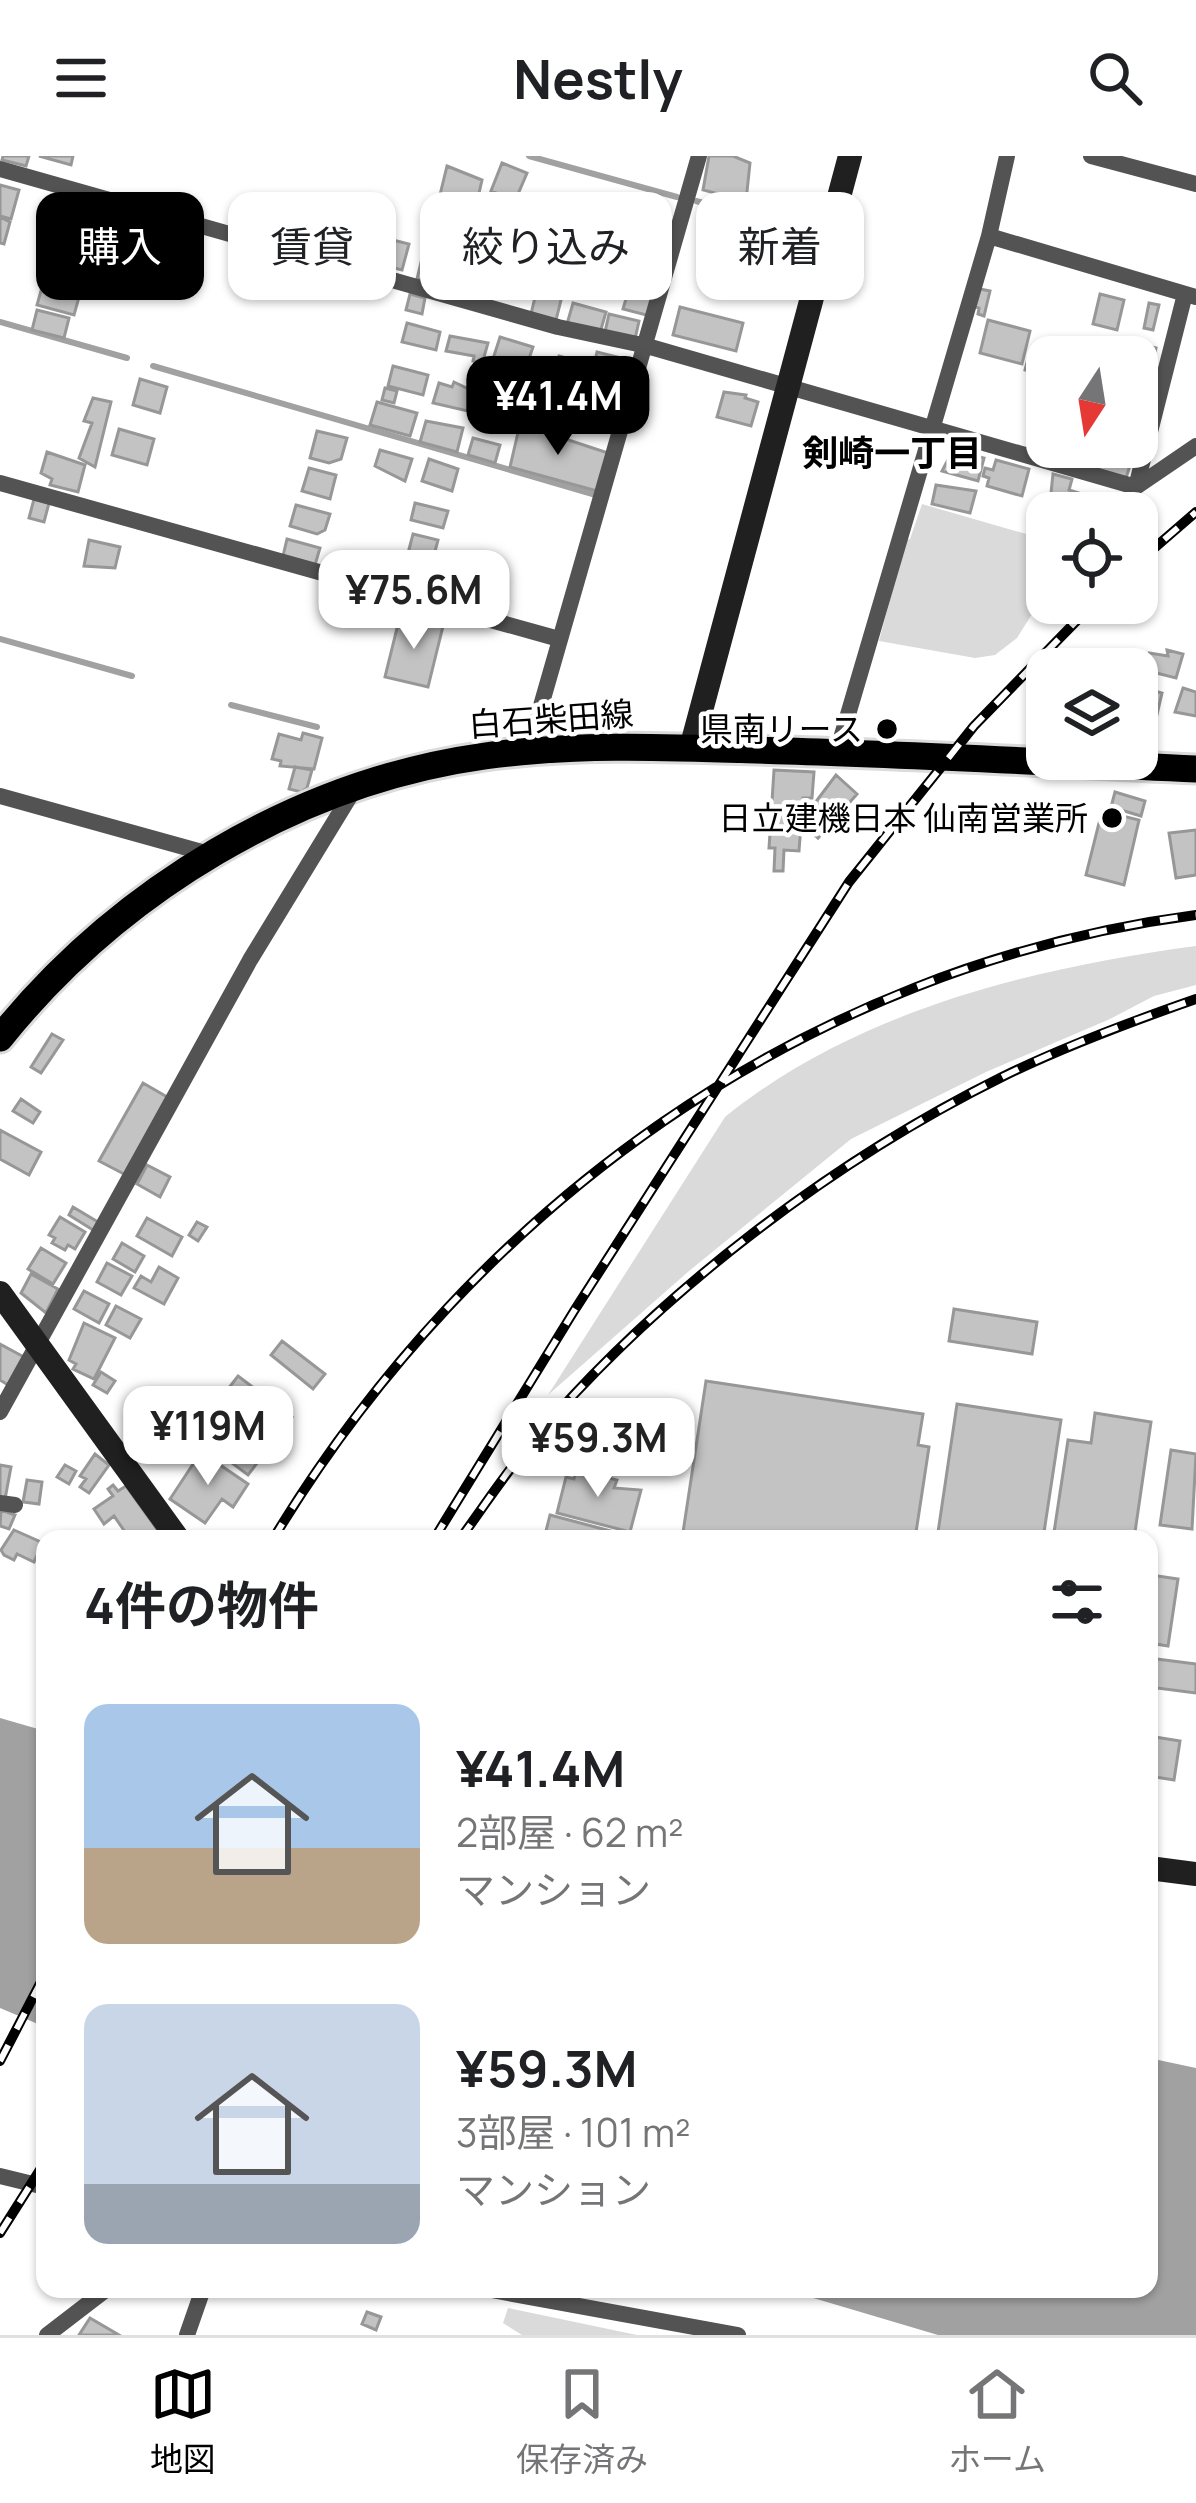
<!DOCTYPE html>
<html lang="ja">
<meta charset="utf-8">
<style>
body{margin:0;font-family:Manrope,"Noto Sans JP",sans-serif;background:#f2f2f2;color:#202124;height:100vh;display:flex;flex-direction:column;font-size:45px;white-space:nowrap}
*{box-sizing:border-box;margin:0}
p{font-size:39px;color:#757577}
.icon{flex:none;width:66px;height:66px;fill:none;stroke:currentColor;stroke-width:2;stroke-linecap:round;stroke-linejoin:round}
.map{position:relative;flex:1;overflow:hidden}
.side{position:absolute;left:36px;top:1374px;width:1122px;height:768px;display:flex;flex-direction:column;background:#fff;border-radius:24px;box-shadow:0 3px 9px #0004}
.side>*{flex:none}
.guide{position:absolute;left:36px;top:36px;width:1125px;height:108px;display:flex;gap:24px}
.needle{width:78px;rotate:192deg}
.buttons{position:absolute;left:1026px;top:180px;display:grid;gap:24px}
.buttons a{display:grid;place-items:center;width:132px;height:132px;border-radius:24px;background:#fff;box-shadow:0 3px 9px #0004;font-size:60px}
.price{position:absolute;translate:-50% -102px;padding:0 27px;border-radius:24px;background:#fff;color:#222;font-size:39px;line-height:78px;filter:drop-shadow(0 3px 6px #0008)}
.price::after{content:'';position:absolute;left:50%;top:72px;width:36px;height:27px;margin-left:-18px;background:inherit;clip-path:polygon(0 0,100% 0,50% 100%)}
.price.active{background:#000;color:#fff}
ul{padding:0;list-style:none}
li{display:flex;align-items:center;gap:36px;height:300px;padding:0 48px}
li span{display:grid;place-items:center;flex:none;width:336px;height:240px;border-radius:24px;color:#555}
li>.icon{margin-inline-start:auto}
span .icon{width:144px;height:144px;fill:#fffc;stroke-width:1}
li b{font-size:51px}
h2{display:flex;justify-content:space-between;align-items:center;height:144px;padding:0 48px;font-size:51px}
.tag{padding:0 42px;border-radius:24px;background:#fff;box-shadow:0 3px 9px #0004;font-size:42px;line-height:108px}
.tag.active{background:#000;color:#fff}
header{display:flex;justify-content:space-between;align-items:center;height:156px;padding:0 48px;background:#fff;font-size:54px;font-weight:700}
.tabs{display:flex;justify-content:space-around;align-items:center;height:168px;border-top:3px solid #e0e0e0;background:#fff;font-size:33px;color:#757577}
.tabs a{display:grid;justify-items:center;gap:6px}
.tabs .active{color:#000}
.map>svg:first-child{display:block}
.green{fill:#dadada}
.water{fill:#a1a1a1}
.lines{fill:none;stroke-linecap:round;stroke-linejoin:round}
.stream{stroke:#a1a1a1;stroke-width:6}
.building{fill:#c3c3c3;stroke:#979797;stroke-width:3}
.primary-casing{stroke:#dbdbdb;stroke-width:33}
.street{stroke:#535353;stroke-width:16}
.secondary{stroke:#202020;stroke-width:24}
.primary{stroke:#000;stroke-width:27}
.rail-casing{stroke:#000;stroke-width:10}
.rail{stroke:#fff;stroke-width:6;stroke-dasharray:18;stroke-linecap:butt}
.poi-dot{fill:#000;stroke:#fff;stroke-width:4.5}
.labels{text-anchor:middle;stroke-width:9;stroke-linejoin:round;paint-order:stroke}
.street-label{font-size:33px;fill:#000;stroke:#fff}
.poi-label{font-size:33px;fill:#000;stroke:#fff;text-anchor:end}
.neighbourhood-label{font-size:36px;font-weight:bold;fill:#000;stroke:#fff}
</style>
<header><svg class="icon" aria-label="menu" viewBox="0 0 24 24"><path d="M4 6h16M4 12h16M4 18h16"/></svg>Nestly<svg class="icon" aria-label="search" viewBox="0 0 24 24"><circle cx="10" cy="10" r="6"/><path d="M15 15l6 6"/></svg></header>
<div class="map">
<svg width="1196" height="2179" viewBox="0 0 1196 2179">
<rect width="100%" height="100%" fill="#fff"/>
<path class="green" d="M922,348l125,36v50l-30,48 -22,17 -20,3 -96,-17 27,-101 4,-1z
M1196,790v39l-42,11 -44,23 -124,53 -135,67 -162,132 -141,124 177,-278c131,-106 307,-149 471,-171z
M508,2152l129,27h-115l-19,-12z"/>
<path class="water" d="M0,1562l45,13v296l-45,-19z
M1149,1902l47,10v267h-258l-155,-46h366z"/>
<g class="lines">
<path class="stream" d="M529,0l148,41
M696,45l50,13
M0,166l127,36
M153,210l443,129
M0,483l132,37
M231,549l86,22"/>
</g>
<path class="building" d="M3,0h26l-3,10 -24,-6z
M39,0h34l-2,9z
M709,0h24l17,7 -4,38 -43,-11z
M502,7l25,10 -12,28 -24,-10z
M447,10l35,14 -6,26 -9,-1 -1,4 -28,-6z
M0,29l19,5 -8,29 -11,-3z
M488,48l33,8 -6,25 -34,-8z
M0,61l10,5 -6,22 -4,-1z
M457,63l14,3 -7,30 -14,-3z
M389,83l20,5 -7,26 -36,-9 3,-13 17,4z
M479,83l29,8 -6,21 -29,-8z
M56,90l43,12 -6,23 -44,-11z
M423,98l37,5 -8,29 -35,-9z
M542,98l31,7 -7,26 -31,-8z
M587,108l35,10 -5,19 -36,-10z
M462,110l29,9 -7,24 -29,-9z
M44,124l37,10 -7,25 -37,-10z
M630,129l27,8 -7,23 -27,-7z
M537,133l25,7 -6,24 -25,-6z
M980,133l10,2 -6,25 -6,-2 1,-6 -4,-1z
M410,138l15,4 -3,16 -16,-4z
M1100,138l24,6 -7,30 -24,-6z
M573,147l33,9 -6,21 -33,-9z
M1149,147l10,2 -6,25 -9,-2z
M680,151l63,16 -7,28 -63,-16z
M37,154l32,8 -5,20 -32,-8z
M609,158l30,7 -4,18 -30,-7z
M988,164l42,11 -8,33 -42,-11z
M407,167l33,9 -4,18 -34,-8z
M450,180l38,7 -6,21 -9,-3 1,-5 -28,-5z
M500,181l33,10 -9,26 -32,-11z
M1129,186l27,6 -3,16 -16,-2v-5h-20l3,-13 8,2z
M1030,195l14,4 -5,19 -14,-4z
M597,196l40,10 -8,34 -27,-6 -3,13 13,4 -4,18 -27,-7z
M559,200l27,8 -5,20 -28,-8z
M393,210l35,9 -5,20 -35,-9z
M140,223l27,8 -7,26 -27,-8z
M454,226l23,11 -5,19 -39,-9 6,-20 13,4z
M493,228l31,8 -5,19 -31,-8z
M385,232l12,3 -3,12 -12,-3z
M724,236l22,3 -1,3 13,4 -7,24 -34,-9z
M93,242l18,4 -16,65 -16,-9 13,-35 -8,-2z
M544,243l33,10 -7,21 -32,-10z
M377,246l40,11 -7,23 -40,-11z
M426,265l37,7 -6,24 -37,-10z
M520,268l88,29 -11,38 -87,-24z
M119,273l35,10 -7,26 -35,-10z
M317,275l30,7 -6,21 -12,4 -19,-5z
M473,282l27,7 -5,18 -27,-8z
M1101,291h35l-11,34 -30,-6z
M380,294l32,9 -7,22 -30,-15z
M953,294l31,8 -6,23 -36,-10z
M47,296l38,13 -7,27 -28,-7 2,-6 -11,-6z
M429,303l29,10 -6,22 -30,-10z
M996,304l33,9 -7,27 -35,-10 2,-8 -6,-2 2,-8 8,2z
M309,312l27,7 -6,24 -28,-8z
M1053,318l19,5 -3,11 10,3 -3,15 -26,-6z
M936,329l40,6 -6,22 -38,-9z
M1086,338l31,7 -3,12 -31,-3z
M34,343l15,4 -5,19 -15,-4z
M415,347l33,8 -5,17 -32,-8z
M296,349l34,9 -5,16 -8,4 -27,-8z
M1035,358l12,3v17l-16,-4z
M413,378l25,6 -6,23 -25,-6z
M287,383l33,9 -5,17 -32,-9z
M89,384l31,7 -5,21 -31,-2z
M396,404l31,8 -3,11 6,1 -5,16 -36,-10z
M400,460l43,10 -15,61 -43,-10z
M1131,494l11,2 -3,15 -11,-3z
M1167,494l16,4 -7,24 -32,-8 5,-17 19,3z
M1137,530l25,7 -6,26 -19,-5z
M1183,532l13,4v24l-21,-4z
M303,577l19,5 -8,31 -34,-3 1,-5 -9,-2 7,-25 22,6z
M295,611l17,3 -5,18 -6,4 -12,-3z
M774,614l40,2 -2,26h-9l-4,53 -15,-1 -1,21h-9l1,-23h-6z
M836,619l21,19 -39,44 -13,-12 5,-5 -5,-5z
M1115,636l30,9 -4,15 -30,-9z
M1102,655l37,9 -15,65 -38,-10z
M1196,674v45l-20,3 -7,-45z
M52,878l11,6 -22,33 -10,-6z
M143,927l26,15 -43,77 -27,-14z
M21,943l19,13 -7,11 -20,-12z
M0,974l41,22 -12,23 -29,-16z
M147,1009l23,12 -10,20 -23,-13z
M73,1051l25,15 -5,8 -24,-15z
M60,1061l25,15 -10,17 -7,-4 -3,5 -13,-7 3,-5 -6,-3z
M147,1062l35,19 -10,19 -35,-20z
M197,1066l10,5 -9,14 -9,-6z
M122,1087l22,13 -9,16 -22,-13z
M41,1092l25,15 -13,21 -25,-15z
M107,1107l25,13 -11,19 -24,-13z
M159,1111l19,11 -14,26 -30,-16 7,-12 10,6z
M31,1118l27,15 -12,24 -25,-20z
M84,1135l25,13 -10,19 -25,-14z
M116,1150l25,13 -11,19 -24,-13z
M954,1153l83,13 -5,32 -83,-13z
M84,1167l31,15 -21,41 -21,-10 3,-5 -7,-4z
M282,1185l43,33 -12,15 -42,-34z
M0,1188l24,13 -16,28 -8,-5z
M101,1216l14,9 -8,12 -14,-8z
M238,1220l54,41 -44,58 -55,-41z
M706,1225l217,33 -5,31 11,2 -14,92h-233z
M957,1248l104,16 -18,119h-106z
M1095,1257l56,9 -17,117h-81l15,-99 23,3z
M650,1272l15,4 -4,17 -15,-3z
M1171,1294l25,4 -4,75 -32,-4z
M201,1296l47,32 -15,23 -11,-8 -17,24 -35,-24z
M95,1298l14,11 -20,28 -9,-6 6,-8 -6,-3z
M579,1304l19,5 -5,21 8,2 4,-11 12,3 -3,8 27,2 -11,42 -73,-19 9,-36 8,2z
M0,1309l11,2 -6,32 -5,-1z
M65,1309l11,6 -7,13 -12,-7z
M27,1324l15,2 -3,22 -16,-2z
M113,1329l5,6 8,-5 38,53h-34l-16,-23 -10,8 -10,-15 19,-13 -5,-7z
M1,1354l14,5 -6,14 -9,-3z
M550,1359l76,20 -1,4h-81z
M14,1374l29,13 -9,19 -17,-8 -3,6 -10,-5 -3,-5z
M1151,1419l27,4 -10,67 -19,-3z
M1149,1502l47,6v29l-47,-6z
M1149,1580l31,5 -6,39 -25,-4z
M367,2156l14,5 -5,13 -14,-6z
M90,2162l29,17h-40z"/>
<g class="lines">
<defs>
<path id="primary" d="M0,882c118,-147 297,-256 485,-282 100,-14 201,-8 301,-5 137,4 273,12 410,18"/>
</defs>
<use href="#primary" class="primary-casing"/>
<path class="street" d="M1091,0l105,28
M0,13l558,158 89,19 489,141 60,-41
M989,80l207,61
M0,327l559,156
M1136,331l49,-193
M528,595l171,-595
M837,596l152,-516 18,-80
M0,640l209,58
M0,1256l250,-452 105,-172
M0,1347l15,2
M0,2020l45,11
M486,2133l252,46
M47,2179l60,-46
M187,2179l16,-46"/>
<path class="secondary" d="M691,592l159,-592
M0,1137l178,246
M1149,1712l47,6"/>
<use href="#primary" class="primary"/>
<defs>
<path id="rail" d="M1137,407l59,-51
M273,1383c200,-332 533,-573 923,-624
M434,1383l140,-228 275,-429 125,-156 120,-123
M460,1383c25,-34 48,-70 76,-102 123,-144 296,-276 466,-360 63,-31 128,-55 194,-78
M0,1905l45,-87
M0,2077l45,-71"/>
</defs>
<use href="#rail" class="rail-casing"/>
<use href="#rail" class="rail"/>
</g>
<g class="poi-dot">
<circle cx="887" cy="573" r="12"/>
<circle cx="1112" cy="662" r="12"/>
</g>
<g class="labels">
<g class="street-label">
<text transform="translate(551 563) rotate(-4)" y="12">白石柴田線</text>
</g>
<g class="poi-label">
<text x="863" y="585">県南リース</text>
<text x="1088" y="674">日立建機日本 仙南営業所</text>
</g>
<g class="neighbourhood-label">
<text x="892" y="310">剣崎一丁目</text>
</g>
</g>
</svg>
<div class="buttons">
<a><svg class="needle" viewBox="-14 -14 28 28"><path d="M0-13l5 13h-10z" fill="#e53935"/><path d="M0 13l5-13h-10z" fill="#757577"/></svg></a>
<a><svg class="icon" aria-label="locate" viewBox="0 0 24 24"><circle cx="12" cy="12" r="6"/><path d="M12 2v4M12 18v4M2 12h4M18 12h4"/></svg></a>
<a><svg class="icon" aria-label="layers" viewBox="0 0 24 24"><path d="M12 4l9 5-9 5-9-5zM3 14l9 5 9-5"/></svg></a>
</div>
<b class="price active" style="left:558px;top:302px">¥41.4M</b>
<b class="price" style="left:414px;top:496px">¥75.6M</b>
<b class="price" style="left:208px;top:1332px">¥119M</b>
<b class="price" style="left:598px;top:1344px">¥59.3M</b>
<div class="guide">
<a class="tag active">購入</a>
<a class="tag">賃貸</a>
<a class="tag">絞り込み</a>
<a class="tag">新着</a>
</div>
<section class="side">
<h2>4件の物件<svg class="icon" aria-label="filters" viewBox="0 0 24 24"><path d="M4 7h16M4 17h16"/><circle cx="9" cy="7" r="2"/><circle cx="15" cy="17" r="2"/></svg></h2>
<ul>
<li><span style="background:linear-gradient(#a9c7e8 60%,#b9a48a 0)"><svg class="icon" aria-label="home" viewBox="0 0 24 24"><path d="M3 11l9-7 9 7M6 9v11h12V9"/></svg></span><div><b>¥41.4M</b><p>2部屋 · 62 m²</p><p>マンション</p></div></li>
<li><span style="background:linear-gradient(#c9d6e8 75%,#9aa5b1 0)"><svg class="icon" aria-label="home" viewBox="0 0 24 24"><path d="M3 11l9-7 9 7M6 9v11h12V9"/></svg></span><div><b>¥59.3M</b><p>3部屋 · 101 m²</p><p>マンション</p></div></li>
</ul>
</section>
</div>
<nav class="tabs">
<a class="active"><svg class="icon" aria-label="map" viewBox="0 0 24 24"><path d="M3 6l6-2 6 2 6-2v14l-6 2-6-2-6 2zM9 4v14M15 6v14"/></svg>地図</a>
<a><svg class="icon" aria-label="saved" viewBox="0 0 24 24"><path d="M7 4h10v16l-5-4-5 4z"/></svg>保存済み</a>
<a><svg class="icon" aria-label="home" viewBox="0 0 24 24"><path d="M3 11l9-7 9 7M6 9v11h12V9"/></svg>ホーム</a>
</nav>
